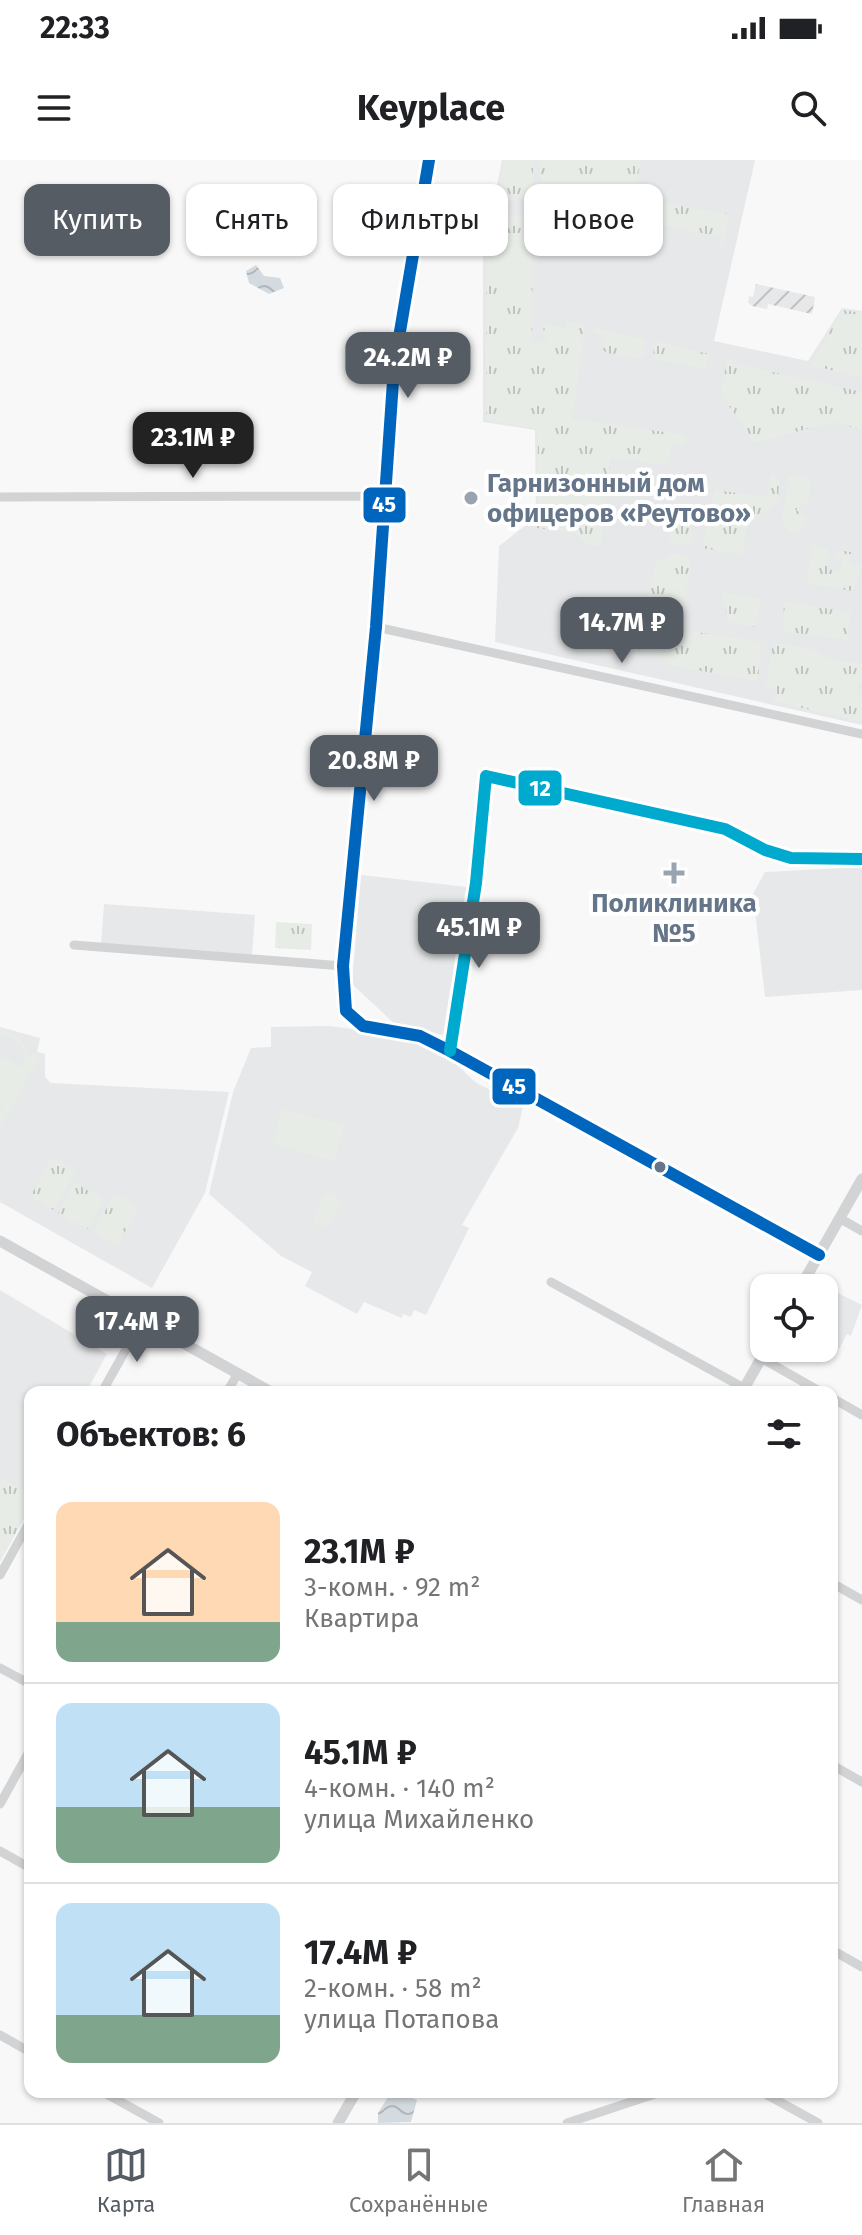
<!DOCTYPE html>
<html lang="ru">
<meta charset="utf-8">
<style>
body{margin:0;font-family:"Fira Sans",sans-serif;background:#f6f6f6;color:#202124;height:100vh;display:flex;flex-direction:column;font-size:30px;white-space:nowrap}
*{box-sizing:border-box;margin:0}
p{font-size:26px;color:#757577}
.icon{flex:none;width:44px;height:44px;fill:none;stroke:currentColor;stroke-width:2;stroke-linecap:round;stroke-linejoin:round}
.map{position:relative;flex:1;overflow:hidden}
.panel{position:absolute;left:24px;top:1226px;width:814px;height:712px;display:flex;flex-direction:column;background:#fff;border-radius:16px;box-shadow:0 2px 6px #0004}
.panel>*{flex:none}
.hud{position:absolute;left:24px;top:24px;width:814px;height:72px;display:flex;gap:16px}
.tools{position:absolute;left:750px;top:1114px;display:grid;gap:16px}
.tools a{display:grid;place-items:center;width:88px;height:88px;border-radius:16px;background:#fff;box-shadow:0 2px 6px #0004;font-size:40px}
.price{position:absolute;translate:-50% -68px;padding:0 18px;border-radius:16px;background:#565c63;color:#fff;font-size:26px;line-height:52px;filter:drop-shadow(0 2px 4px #0008)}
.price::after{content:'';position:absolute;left:50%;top:48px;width:24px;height:18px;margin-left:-12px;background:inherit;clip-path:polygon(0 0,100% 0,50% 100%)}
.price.on{background:#222;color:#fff}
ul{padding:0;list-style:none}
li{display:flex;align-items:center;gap:24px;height:200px;padding:0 32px}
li+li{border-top:2px solid #e0e0e0}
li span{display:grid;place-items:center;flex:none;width:224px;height:160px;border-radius:16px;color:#555}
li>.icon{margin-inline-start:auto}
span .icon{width:96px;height:96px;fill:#fffc;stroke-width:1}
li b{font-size:34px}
h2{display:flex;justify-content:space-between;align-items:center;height:96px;padding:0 32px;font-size:34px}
.chip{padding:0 28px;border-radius:16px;background:#fff;box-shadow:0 2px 6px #0004;font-size:28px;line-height:72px}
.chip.on{background:#565c63;color:#fff}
.status{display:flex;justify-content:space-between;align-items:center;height:56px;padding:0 40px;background:#fff;direction:ltr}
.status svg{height:22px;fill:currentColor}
header{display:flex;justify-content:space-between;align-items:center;height:104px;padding:0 32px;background:#fff;font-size:36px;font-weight:700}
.dock{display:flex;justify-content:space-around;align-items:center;height:112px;border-top:2px solid #e0e0e0;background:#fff;font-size:22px;color:#757577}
.dock a{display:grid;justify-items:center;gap:4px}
.dock .on{color:#565c63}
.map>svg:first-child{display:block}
.built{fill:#e7e8e9}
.industrial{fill:url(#industrial-furrows)}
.grass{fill:url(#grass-tufts)}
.pitch{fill:#e8ece6}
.water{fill:url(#water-waves)}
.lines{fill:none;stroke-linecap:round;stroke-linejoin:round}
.minor{stroke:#d2d3d4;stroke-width:9}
.tertiary{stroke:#d2d3d4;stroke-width:11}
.bus-1-casing{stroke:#fff;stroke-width:18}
.bus-2-casing{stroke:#fff;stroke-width:18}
.bus-1{stroke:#0065bd;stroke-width:12}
.bus-2{stroke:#00a9ce;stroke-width:12}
.poi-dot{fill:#99a4b0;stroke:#fff;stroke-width:3}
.bus-dot{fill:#66768a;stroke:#fff;stroke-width:3}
.labels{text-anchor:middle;stroke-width:8;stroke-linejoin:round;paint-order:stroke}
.poi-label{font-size:26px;font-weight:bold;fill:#66768a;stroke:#fff;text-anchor:start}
.line-badge{stroke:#fff;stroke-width:3}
.badge-label{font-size:22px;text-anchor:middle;font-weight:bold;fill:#fff}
</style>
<div class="status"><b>22:33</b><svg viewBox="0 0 49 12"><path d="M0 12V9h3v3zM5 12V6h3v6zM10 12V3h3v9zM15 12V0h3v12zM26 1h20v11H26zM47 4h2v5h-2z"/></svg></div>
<header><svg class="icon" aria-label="menu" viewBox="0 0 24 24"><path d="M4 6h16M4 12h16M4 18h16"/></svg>Keyplace<svg class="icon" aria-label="search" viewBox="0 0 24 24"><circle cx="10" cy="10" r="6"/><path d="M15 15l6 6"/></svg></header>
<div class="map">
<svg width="862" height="1963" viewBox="0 0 862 1963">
<defs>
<pattern id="industrial-furrows" width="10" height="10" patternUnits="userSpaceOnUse" patternTransform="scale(2)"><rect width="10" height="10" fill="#e7e8e9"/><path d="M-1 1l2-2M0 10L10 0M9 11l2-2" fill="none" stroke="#bfc1c3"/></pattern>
<pattern id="grass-tufts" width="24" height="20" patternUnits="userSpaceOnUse" patternTransform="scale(2)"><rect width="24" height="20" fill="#e8ece6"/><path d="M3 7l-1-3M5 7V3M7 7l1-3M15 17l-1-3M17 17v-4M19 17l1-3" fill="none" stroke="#c0c4c0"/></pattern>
<pattern id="water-waves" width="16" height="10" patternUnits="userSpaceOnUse" patternTransform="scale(2)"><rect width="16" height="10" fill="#d4dbe0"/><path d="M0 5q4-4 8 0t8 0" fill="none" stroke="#b0b6bb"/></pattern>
</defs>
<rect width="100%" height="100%" fill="#f8f8f8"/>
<path class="built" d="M502,0h253l-41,181 94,20 34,-53 20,3v414l-367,-83 4,-96 37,-29 -1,-87 -52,-8v-164z
M862,707v123l-97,7 -12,-103 12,-22z
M361,715l106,12 -24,148 -46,-9 -45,-42z
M104,744l151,11 -3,41 -151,-12z
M330,866l84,12 41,25 20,19 48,25 -5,21 -56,97 7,3 -43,87 -12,-5 -3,7 -8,-3 -1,4 -38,-16 -7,12 -52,-28 7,-14 -31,-16 -72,-62 24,-102 18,-44 20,-1v-20z
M0,867l40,11 -3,14 8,2v23l6,6 178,9 -24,101 -53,95 -152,-86z
M814,1121l48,24 -11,31 -4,-2 -8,15 -15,-8v-53h-15z
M0,1130l107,64 -21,38h-56l-2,101 -28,-14z"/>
<path class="industrial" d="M756,124l59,13 -3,17 -44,-10 -1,5 -15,-3 -4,-4 1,-6 4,1z"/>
<path class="grass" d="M504,0h29v41l-34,-10z
M540,0h101l-8,38 95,16 -5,34 -4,-1 2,-10 -67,-14 -3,9 -52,13v-17l-39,-8 -4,16 -14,-4z
M498,33l24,8 -22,-1v16l27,2 1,-12h5l-1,138 14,-2 -4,-20 23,7 2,-8 18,5 -13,93 114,16 -1,10 -14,-1 -3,21 -58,-7 -3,37 -8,13 5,10 -3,28 -15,-2 -9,-10 -40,-6 1,-99 -52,-9v-162z
M842,150l20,3v65l-51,-13z
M594,168l52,12 -2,15 -4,3 -33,-5 -4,-3 2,-13 -13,-5z
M653,181l56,13 -3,14 -52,-8z
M727,199h5v4l130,29v38l-29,-8 -79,21 -33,-49z
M771,315l8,3 -1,22 -31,26 -5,28 -40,-6 13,-58 52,7z
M789,315h16l6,7 -4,23 -6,-1 -5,6 10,7 -6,16 -10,-1 -8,-11z
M672,348l26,3 -1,12 -6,2 2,21 -24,-4z
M813,386l16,3 -1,17 3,4 9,1 2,-10 -6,-1 1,-10 14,2 -1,11 11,3 -8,25 -46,-8z
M673,393l18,5 -8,62 -8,6 -42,-3 -10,-18 23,2 9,-43z
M721,433l40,6 -7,28 -25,-5z
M784,442l67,10 -4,28 -64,-9z
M627,470l62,1 72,11 -3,39 -90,-16 -7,-10 -46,-12 1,-8z
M773,483l37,5 19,11 33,5v19h-3l-2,13 5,2v24l-88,-21 2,-13 -10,-2z
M276,762l36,2 -1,26 -36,-2z
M52,998l24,13 -22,39 -24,-13z
M75,1023l29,17 -16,29 -30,-16z
M115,1034l24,13 -22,39 -24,-14z
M0,1319l30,15v14l-30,54z"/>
<path class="pitch" d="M262,38l5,5 -1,18 -43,3 -5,-3 2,-20z
M505,73h16l4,5 1,38 -5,7h-15l-6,-7v-38z
M0,869l20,9 9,20 4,-5 7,4 -40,71v-17l23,-40 -23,37v-53l23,13 2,-12 -4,-12 -21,-11z
M282,949l62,16 -9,36 -63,-17z
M332,1032l9,11 -10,20 -10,4 -8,-6 11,-27z"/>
<path class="water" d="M256,105l8,11 16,2 4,10 -15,6 -20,-11 -3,-12z
M402,1934l15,6 -6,22 -33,1v-10l10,-16z"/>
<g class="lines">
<path class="minor" d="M429,0l-35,207 -18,260 -33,339 3,45 17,15 57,10 30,15 369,204
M0,337l385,-1
M376,467l486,107
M74,785l269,21
M450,891l26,-168 10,-107 239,53 40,21 26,8 71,1
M839,1058l23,13
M551,1122l193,106
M761,1198l60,34
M102,1232l41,-73
M227,1232l11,-19
M832,1238l30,17
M0,1415l30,-54
M832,1423l30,17
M0,1508l30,16
M832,1605l30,17
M0,1644l30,-54
M0,1691l30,17
M832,1790l30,17
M0,1875l30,17
M103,1932l56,31
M762,1932l56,31
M567,1963l94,-31"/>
<path class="tertiary" d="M0,1081l271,151
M800,1128l62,-109
M742,1232l25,-44
M338,1963l18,-31"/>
<defs>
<path id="bus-1" d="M429,0l-35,207 -18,260 -33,339 3,45 17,15 57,10 30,15 369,204"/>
<path id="bus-2" d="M450,891l26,-168 10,-107 239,53 40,21 26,8 71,1"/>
</defs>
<use href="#bus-1" class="bus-1-casing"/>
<use href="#bus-2" class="bus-2-casing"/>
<use href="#bus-1" class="bus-1"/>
<use href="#bus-2" class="bus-2"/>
</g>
<g class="poi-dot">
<circle cx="471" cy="338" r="8"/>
<path d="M670 701h8v8h8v8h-8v8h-8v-8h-8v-8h8z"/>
</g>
<circle class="bus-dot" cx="660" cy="1007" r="7"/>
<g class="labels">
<g class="poi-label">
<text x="487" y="332">Гарнизонный дом<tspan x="487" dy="30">офицеров «Реутово»</tspan></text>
<text x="674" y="752" text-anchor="middle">Поликлиника<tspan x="674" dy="30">№5</tspan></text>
</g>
</g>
<g class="line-badge">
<rect x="362" y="326" width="45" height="38" rx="8" fill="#0065bd"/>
<rect x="517" y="609" width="46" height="38" rx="8" fill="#00a9ce"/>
<rect x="491" y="907" width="46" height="39" rx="8" fill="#0065bd"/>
</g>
<g class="badge-label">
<text x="384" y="352">45</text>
<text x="540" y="636">12</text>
<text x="514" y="934">45</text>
</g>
</svg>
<div class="tools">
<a><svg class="icon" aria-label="locate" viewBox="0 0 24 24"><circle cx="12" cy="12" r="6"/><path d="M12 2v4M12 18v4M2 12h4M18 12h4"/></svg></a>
</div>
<b class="price" style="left:408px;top:240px">24.2M ₽</b>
<b class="price on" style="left:193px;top:320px">23.1M ₽</b>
<b class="price" style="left:622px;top:505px">14.7M ₽</b>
<b class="price" style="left:374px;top:643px">20.8M ₽</b>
<b class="price" style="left:479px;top:810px">45.1M ₽</b>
<b class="price" style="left:137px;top:1204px">17.4M ₽</b>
<div class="hud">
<a class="chip on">Купить</a>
<a class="chip">Снять</a>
<a class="chip">Фильтры</a>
<a class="chip">Новое</a>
</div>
<section class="panel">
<h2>Объектов: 6<svg class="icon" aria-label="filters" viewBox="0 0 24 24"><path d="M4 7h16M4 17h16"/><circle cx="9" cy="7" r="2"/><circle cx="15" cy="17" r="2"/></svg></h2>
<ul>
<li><span style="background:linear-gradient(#ffd9b3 75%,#7fa58c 0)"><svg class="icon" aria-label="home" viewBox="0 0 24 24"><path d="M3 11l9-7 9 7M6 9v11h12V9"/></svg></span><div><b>23.1M ₽</b><p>3-комн. · 92 m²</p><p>Квартира</p></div></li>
<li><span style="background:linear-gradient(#bfe0f5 65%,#7fa58c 0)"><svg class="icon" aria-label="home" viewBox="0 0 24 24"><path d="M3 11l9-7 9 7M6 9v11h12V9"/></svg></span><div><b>45.1M ₽</b><p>4-комн. · 140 m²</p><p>улица Михайленко</p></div></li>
<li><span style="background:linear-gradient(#bfe0f5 70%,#7fa58c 0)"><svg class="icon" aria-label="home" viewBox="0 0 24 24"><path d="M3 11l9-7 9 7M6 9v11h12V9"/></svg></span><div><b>17.4M ₽</b><p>2-комн. · 58 m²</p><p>улица Потапова</p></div></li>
</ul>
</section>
</div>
<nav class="dock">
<a class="on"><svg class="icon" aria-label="map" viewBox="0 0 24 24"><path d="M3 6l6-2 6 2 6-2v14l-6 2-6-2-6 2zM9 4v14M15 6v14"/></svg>Карта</a>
<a><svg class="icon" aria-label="saved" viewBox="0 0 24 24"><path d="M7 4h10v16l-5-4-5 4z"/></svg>Сохранённые</a>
<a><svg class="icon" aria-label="home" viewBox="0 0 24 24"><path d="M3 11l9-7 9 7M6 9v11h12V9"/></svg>Главная</a>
</nav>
